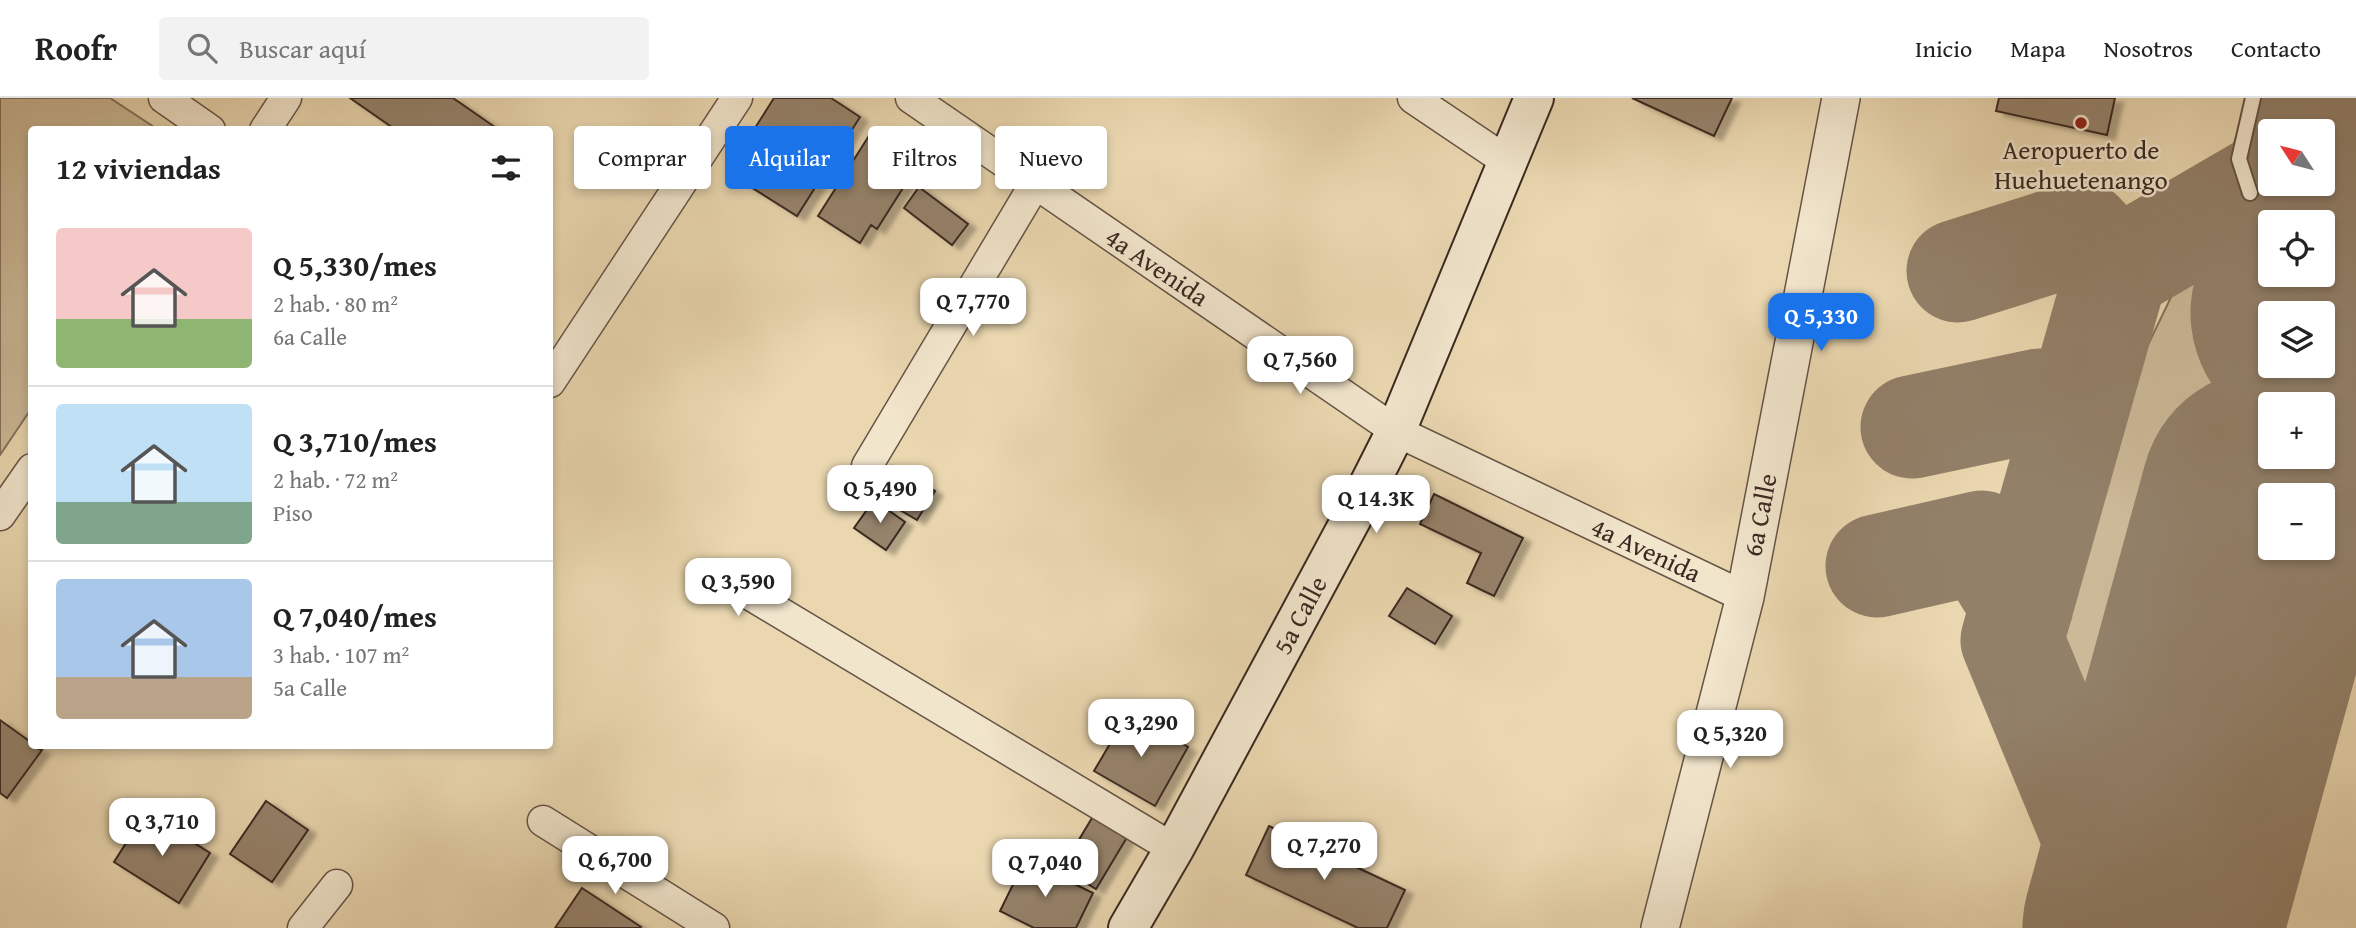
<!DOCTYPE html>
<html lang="es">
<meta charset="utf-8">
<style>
body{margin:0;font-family:"Gentium Book Plus",serif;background:#f2f2f2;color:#222;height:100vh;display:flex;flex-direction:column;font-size:26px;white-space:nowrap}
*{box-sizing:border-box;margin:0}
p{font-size:23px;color:#767676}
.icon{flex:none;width:38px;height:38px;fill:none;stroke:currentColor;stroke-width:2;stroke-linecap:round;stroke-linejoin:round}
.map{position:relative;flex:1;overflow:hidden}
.details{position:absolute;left:28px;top:28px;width:525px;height:623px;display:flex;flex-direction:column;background:#fff;border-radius:7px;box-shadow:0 4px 10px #0003}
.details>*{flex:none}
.hud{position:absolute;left:574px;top:28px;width:665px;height:63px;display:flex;gap:14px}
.needle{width:46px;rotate:306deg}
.fabs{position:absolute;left:2258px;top:21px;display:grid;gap:14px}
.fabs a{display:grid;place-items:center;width:77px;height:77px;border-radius:7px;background:#fff;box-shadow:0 4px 10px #0003;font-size:35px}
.price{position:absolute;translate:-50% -60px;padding:0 16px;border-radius:14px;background:#fff;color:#222;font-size:23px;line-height:46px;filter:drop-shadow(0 2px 4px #0008)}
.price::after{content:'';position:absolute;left:50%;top:42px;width:21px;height:16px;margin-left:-10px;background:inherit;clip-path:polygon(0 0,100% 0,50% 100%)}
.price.on{background:#1a73e8;color:#fff}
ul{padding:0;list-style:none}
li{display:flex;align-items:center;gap:21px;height:175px;padding:0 28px}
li+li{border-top:2px solid #e0e0e0}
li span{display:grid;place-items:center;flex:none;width:196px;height:140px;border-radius:7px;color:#555}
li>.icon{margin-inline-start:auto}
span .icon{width:84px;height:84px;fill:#fffc;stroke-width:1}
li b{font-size:30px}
h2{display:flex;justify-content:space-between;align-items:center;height:84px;padding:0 28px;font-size:30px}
.chip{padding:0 24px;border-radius:7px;background:#fff;box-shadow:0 4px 10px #0003;font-size:24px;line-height:63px}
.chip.on{background:#1a73e8;color:#fff}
header{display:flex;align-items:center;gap:42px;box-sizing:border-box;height:98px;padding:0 35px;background:#fff;border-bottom:2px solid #e0e0e0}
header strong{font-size:33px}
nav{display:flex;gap:38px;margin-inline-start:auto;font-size:24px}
.search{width:490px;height:63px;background:#f2f2f2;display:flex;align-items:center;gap:18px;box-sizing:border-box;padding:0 24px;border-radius:7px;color:#767676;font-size:26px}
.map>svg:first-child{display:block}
.green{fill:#ccb998;stroke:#83715d;stroke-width:2}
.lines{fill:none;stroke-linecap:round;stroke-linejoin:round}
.taxiway{stroke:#928069;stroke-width:103}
.runway{stroke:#928069;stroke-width:259}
.building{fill:#96836c;stroke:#3a2922;stroke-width:2;filter:url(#shadow)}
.service-casing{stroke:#665446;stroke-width:18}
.minor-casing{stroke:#665446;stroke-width:33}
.tertiary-casing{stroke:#665446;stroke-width:40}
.secondary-casing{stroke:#3a2922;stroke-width:42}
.service{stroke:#f1e5cc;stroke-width:14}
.minor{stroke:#f1e5cc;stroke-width:30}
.tertiary{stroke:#f1e5cc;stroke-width:37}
.secondary{stroke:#f1e5cc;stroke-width:38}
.poi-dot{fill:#8f2418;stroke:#f1e5cc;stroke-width:2.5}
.labels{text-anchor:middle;stroke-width:5;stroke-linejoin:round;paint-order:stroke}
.poi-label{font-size:26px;fill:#3a2922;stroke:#f1e5cc}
.street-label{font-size:26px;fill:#3a2922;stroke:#f1e5cc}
</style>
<header>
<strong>Roofr</strong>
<div class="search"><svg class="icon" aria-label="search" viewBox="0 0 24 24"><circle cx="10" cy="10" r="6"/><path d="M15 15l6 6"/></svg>Buscar aquí</div>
<nav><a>Inicio</a><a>Mapa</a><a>Nosotros</a><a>Contacto</a></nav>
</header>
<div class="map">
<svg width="2356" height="830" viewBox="0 0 2356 830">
<defs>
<filter id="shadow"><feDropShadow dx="8" dy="4.5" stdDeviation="2" flood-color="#0004"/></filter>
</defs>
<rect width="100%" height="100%" fill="#ead7b0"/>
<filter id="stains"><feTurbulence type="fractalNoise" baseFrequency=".00286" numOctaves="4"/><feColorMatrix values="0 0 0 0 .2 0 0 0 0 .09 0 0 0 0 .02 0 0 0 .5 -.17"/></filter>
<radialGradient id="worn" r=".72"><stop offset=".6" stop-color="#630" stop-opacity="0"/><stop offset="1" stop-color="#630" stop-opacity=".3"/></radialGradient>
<path class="green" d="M0,0h110l47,31 -125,1 -1,279 -31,46z
M2270,141v36h17l-11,38h-6v21l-131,445 -24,-4 -16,-12 -17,-21 -22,-47 -7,-40 81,-281 38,-79 38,-40z"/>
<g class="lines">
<path class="taxiway" d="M2322,52l34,-20
M1958,173l123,-39 36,38
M1912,329l128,-27 30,35
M1877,468l105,-24 40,64
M2131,830l-119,-288 105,-370 153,-89"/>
<path class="runway" d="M2320,215l36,-130
M2152,830l118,-430"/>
</g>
<path class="building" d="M350,0h103l46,32h-103z
M774,0h57l29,19 -63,99 -70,-44z
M1632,0h100l-18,38z
M1999,0h116l-8,37 -111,-24z
M872,33l48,30 -43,68 -6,-4 -11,18 -42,-27z
M919,89l49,37 -16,21 -48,-37z
M893,368l42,25 -18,29 -41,-24z
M1434,396l89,44 -29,58 -27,-13 14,-30 -61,-29z
M874,402l31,22 -19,28 -32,-22z
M1407,490l45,28 -17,28 -46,-28z
M1128,615l60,34 -33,59 -61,-35z
M0,622l32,23v3l10,4 -35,48 -7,-5z
M266,703l42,29 -36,52 -42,-28z
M1098,710l34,21 -36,60 -34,-21z
M146,714l64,41 -31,50 -65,-41z
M1269,728l136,64 -18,38h-29l-112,-53z
M1025,762l68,33 -17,35h-42l-34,-17z
M582,790l59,39 -1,1h-85z"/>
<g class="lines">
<defs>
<path id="service" d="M2250,95l-11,-34 14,-61"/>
<path id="minor" d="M164,0l46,32
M911,0l485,333 349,166
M1413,0l95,64
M265,32l21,-32
M550,284l187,-284
M867,368l168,-282
M0,417l32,-46
M729,484l445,267
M543,723l171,107
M303,830l34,-43"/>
<path id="tertiary" d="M1660,830l85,-331 96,-499"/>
<path id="secondary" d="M1128,830l46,-79 180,-335 42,-83 138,-333"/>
</defs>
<use href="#service" class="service-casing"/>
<use href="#minor" class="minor-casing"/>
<use href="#tertiary" class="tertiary-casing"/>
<use href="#secondary" class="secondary-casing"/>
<use href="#service" class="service"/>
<use href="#minor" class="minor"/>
<use href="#tertiary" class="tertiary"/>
<use href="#secondary" class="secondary"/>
</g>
<circle class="poi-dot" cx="2081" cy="25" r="7"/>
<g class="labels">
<g class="poi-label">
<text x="2081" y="61">Aeropuerto de<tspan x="2081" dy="30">Huehuetenango</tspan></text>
</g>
<g class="street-label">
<text transform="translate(1157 169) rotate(34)" y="9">4a Avenida</text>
<text transform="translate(1760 417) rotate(-79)" y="9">6a Calle</text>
<text transform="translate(1646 452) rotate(25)" y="9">4a Avenida</text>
<text transform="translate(1300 517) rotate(-62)" y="9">5a Calle</text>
</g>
</g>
<rect width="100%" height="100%" filter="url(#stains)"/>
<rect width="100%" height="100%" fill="url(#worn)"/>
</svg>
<div class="fabs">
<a><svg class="needle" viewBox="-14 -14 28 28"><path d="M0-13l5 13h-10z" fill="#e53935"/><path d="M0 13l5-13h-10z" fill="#767676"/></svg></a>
<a><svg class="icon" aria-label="locate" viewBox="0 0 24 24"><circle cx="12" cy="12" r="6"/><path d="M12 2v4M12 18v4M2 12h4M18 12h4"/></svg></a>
<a><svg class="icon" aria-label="layers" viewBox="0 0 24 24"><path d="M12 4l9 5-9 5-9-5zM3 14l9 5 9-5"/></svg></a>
<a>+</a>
<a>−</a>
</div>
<b class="price" style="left:973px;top:240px">Q 7,770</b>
<b class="price on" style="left:1821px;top:255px">Q 5,330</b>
<b class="price" style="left:1300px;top:298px">Q 7,560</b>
<b class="price" style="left:880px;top:427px">Q 5,490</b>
<b class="price" style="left:1376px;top:437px">Q 14.3K</b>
<b class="price" style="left:738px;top:520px">Q 3,590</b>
<b class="price" style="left:1141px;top:661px">Q 3,290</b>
<b class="price" style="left:1730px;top:672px">Q 5,320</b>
<b class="price" style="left:162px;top:760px">Q 3,710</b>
<b class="price" style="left:1324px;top:784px">Q 7,270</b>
<b class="price" style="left:615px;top:798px">Q 6,700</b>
<b class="price" style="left:1045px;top:801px">Q 7,040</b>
<div class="hud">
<a class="chip">Comprar</a>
<a class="chip on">Alquilar</a>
<a class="chip">Filtros</a>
<a class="chip">Nuevo</a>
</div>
<section class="details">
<h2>12 viviendas<svg class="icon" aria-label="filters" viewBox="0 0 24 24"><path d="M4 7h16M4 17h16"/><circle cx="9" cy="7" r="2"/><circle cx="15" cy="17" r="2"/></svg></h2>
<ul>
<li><span style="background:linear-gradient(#f6c9c9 65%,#8fb573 0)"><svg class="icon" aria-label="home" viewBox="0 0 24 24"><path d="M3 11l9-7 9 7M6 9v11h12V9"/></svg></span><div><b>Q 5,330/mes</b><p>2 hab. · 80 m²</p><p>6a Calle</p></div></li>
<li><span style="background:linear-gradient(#bfe0f5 70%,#7fa58c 0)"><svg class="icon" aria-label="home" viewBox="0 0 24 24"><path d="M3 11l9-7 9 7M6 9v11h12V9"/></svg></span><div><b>Q 3,710/mes</b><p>2 hab. · 72 m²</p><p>Piso</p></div></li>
<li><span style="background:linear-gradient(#a9c7e8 70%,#b9a48a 0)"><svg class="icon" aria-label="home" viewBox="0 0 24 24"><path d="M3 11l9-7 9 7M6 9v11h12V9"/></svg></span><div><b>Q 7,040/mes</b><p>3 hab. · 107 m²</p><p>5a Calle</p></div></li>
</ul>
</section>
</div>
